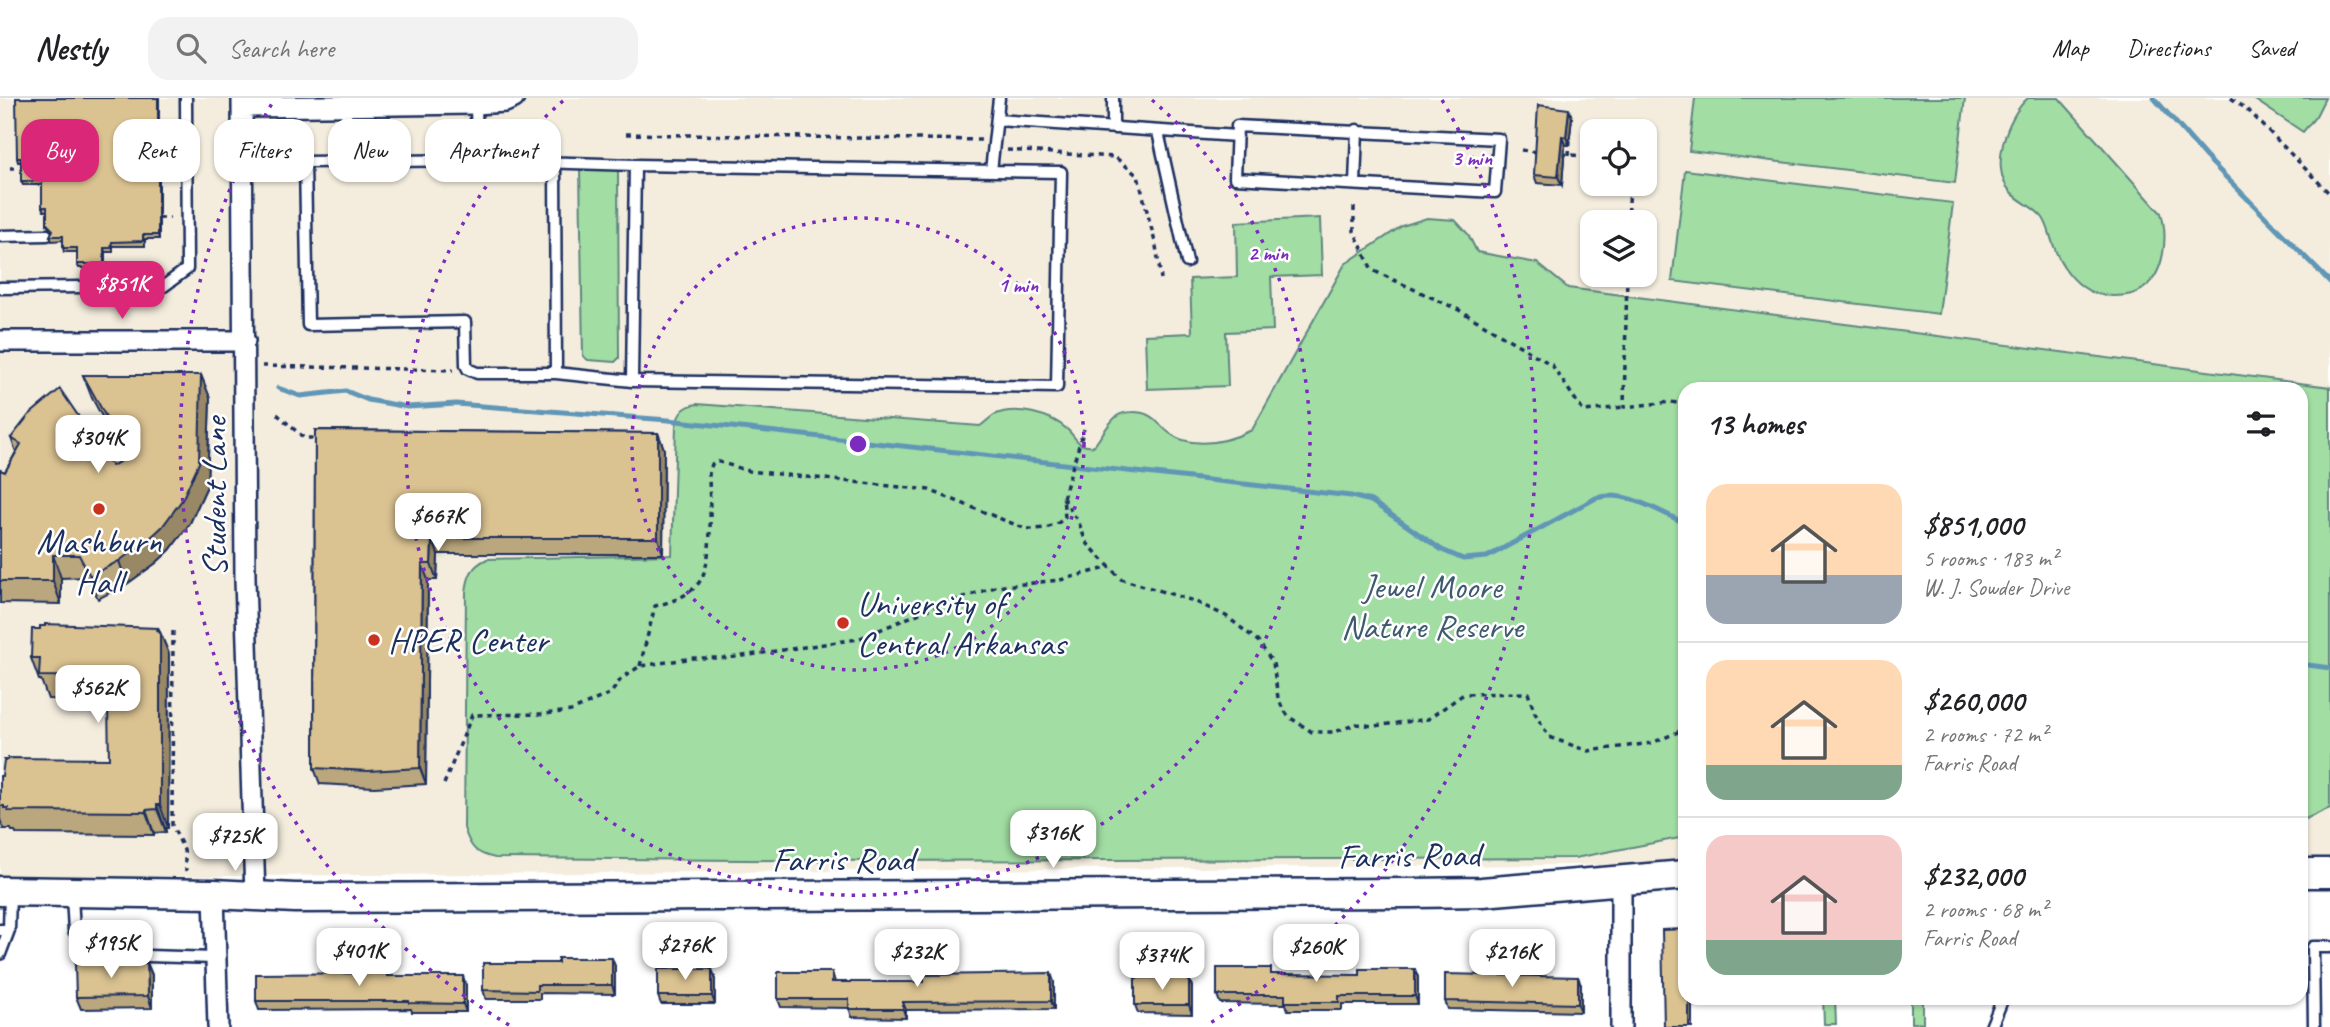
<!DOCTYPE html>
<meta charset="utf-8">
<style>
body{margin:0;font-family:Caveat,sans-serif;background:#f2f2f2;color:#202124;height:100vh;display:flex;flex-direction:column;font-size:26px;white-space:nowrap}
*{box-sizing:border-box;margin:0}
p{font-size:23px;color:#757577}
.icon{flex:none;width:38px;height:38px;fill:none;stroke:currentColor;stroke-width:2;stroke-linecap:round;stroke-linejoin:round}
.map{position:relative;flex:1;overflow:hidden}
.drawer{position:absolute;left:1678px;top:284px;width:630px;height:623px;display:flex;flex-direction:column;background:#fff;border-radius:21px;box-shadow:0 2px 5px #0004}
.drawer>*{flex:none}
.top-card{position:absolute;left:21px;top:21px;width:665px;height:63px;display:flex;gap:14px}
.controls{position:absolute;left:1580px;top:21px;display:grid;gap:14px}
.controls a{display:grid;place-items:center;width:77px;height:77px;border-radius:14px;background:#fff;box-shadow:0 2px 5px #0004;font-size:35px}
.price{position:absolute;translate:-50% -60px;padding:0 16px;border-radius:14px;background:#fff;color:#222;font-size:23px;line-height:46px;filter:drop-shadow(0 2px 4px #0008)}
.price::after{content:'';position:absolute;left:50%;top:42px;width:21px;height:16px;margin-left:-10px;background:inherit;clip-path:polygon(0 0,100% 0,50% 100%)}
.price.current{background:#db2777;color:#fff}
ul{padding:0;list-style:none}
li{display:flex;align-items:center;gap:21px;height:175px;padding:0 28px}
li+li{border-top:2px solid #e0e0e0}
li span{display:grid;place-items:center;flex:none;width:196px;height:140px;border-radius:21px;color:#555}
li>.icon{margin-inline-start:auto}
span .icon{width:84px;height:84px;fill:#fffc;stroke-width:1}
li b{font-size:30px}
h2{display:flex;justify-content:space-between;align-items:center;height:84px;padding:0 28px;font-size:30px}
.tag{padding:0 24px;border-radius:21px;background:#fff;box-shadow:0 2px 5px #0004;font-size:24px;line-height:63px}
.tag.current{background:#db2777;color:#fff}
header{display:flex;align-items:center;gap:42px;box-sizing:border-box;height:98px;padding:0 35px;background:#fff;border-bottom:2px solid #e0e0e0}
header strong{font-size:33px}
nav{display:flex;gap:38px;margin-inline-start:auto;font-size:24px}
.search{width:490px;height:63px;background:#f2f2f2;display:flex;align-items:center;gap:18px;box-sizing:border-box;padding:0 24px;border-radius:21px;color:#757577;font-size:26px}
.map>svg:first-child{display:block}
.built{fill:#f4edde;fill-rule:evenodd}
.green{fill:#a2dda3;stroke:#5e8680;stroke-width:2}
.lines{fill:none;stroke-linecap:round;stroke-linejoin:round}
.stream{stroke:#6196b6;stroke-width:5}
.lane-casing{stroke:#1b2f5e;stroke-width:15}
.street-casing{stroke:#1b2f5e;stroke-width:24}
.secondary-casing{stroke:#1b2f5e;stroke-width:33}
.path{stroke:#1b2f5e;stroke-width:3.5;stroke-dasharray:5 5;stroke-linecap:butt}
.lane{stroke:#fff;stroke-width:10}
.street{stroke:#fff;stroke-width:19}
.secondary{stroke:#fff;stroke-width:28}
.wall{fill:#bba77d;stroke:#1b2f5e;stroke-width:2}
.shaded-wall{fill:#986;stroke:#1b2f5e;stroke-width:2}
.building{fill:#dac291;stroke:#1b2f5e;stroke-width:2}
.ring{fill:none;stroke:#7b2cbf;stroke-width:3.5;stroke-dasharray:3.5 7}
.poi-dot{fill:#c8321e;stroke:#fff;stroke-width:2.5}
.labels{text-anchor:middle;stroke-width:5;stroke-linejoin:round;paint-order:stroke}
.street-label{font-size:35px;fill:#1b2f5e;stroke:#fff}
.poi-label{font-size:35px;fill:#1b2f5e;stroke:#fff;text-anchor:start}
.park-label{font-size:35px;fill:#3d5a6f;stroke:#fff}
.centre{fill:#7b2cbf;stroke:#fff;stroke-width:3.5}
.ring-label{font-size:21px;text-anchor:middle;font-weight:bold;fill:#7b2cbf;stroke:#fff;stroke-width:5;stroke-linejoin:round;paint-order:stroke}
</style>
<header>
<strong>Nestly</strong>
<div class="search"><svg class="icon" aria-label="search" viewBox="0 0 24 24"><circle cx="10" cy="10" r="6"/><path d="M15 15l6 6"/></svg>Search here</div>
<nav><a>Map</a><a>Directions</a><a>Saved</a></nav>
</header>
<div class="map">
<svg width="2330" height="929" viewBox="0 0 2330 929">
<rect width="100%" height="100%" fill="#fff"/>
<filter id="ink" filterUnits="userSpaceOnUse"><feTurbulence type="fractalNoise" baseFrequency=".0143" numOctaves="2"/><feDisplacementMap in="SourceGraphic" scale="14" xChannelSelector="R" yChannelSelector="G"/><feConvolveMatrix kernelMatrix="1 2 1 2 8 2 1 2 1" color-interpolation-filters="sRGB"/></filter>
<g filter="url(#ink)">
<path class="built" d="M0,0h2330v760h-29v-470h-616v476l-1685,14zM1592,33h53v53h-53zM1592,124h53v53h-53z"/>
<path class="green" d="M1695,0h270l-10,85 -266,-32z
M2028,0h31l102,115c7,23 4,60 -17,75 -8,7 -20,8 -30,8 -11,0 -22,-2 -31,-9 -14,-10 -25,-27 -30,-43 -3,-8 -5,-19 -10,-26 -8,-11 -24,-16 -33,-27 -21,-23 -3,-75 18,-93z
M2252,0h73l-9,18 -13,16z
M580,70l38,1 1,189 -4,4 -27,-2 -5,-4z
M1685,72l268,33 -14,111 -267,-33z
M1320,120l2,57 -51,2 2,53 -47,2 2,54 -81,3 -2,-54 47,-2 -2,-54 47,-2 -1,-55z
M1427,120l28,2 13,14 9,18 60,11 31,25 762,99v421l-29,13v-433h-616v449l-110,21 -697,3 -383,-3c-20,-4 -25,-11 -31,-30l2,-236c2,-17 6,-26 21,-33l185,-4 4,-129c2,-13 8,-20 21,-22l283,22c5,-3 9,-8 14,-11 21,-10 57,-1 74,15 9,9 10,18 26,16 7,-9 14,-23 23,-30 7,-5 23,-5 31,-1 11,5 19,21 35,25 23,7 48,0 69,-10l93,-166 57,-38z
M1823,900h12l1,26h-12z
M1911,900h12v25h-12z"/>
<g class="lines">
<path class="stream" d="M2154,0l52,59 124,125
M278,290l22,8 46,-5 22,9 40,7 48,-3 212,16 683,76 20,5 71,49 21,9 24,-2 109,-59c29,-9 62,13 89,25
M2301,566l29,4"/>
<defs>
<path id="lane" d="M1113,0v30
M476,3l1,59
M346,8l1,56
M997,22l240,16
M1237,28l262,13 -4,53 -260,-14z
M1158,34l29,130
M477,62l158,5 426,7 -4,215 -425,-6 -76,-8h-79l-9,-4 -2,-4 -1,-43 -157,3 -3,-163z
M555,64l1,211
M991,73l8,-73
M1355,86l2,-54
M0,138l47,-1
M0,190l164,-2 23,-17 -1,-171
M632,283l3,-216
M72,798l2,35 13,12 27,12 101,3
M0,832h9l-9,24
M9,832l1,-38
M1991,929l12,-29
M2314,929l-1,-80h17"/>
<path id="street" d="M242,0l3,481 10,317
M242,9l234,-3 29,-2 9,-4
M0,243h245
M1621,783v146
M214,796l4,133"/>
<path id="secondary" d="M2301,775h29
M0,793l214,3 81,4 1118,-5 69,-1 203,-17"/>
</defs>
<use href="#lane" class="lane-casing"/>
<use href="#street" class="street-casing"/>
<use href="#secondary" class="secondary-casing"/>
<path class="path" d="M2231,0l19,14 80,82
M1635,33l1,-10
M626,36l355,6
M1007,52l108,7 23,19 18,70 5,33
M1521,52l16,2
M1562,56l30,3
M1569,57l1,-16
M10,70h5
M1354,109v24l18,39 87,40 93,55 31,46 41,-4
M159,120h11
M1628,124l2,-38
M1627,177l-3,132 47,-5 6,1 8,7
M262,268l191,4
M277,316l27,24h14
M1063,400l16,25 7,19 35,37 73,22 32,15 32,25 15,22 5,35 4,9 7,10 23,15h23l21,-8 18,2 54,-7 36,-25 64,-1 7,20 14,24 39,14 64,-8 33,-14
M173,533l-1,194 12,25 2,21
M640,568l15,-60c15,-4 29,-8 40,-19 21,-18 14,-86 14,-113l3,-10 4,-3 33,10 180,19 97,39c15,0 28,0 39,-12l-2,-19 21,-69
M444,686l28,-69 71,-1 28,-3 40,-18 10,-14 19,-13 54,-8h35l129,-19 76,-32 61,-20 65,-7 51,-13"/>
<use href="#lane" class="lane"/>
<use href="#street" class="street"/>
<use href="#secondary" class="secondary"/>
</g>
<path class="wall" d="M159,0v141h-14v7h-32v6h-8v16h-26l-2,-4v-12h-13l-1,-4v-8l-11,1 -2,-5 2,-4 -3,-4 -2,-4v-13h-3l-2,-4v-22h-19l-2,-4v-19h-3l-1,-4z
M1572,19l-3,28h-4l-3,40 -25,-2 -3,-8z
M83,277h118l9,23 -3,88 -17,37 -20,27 -14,13 -29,21 -29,15 -10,-22 -27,1v26l-61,-1v-133l5,2 11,-20 -5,-14 101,28 13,-7 -33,-61z
M315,332l343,3 6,16 -1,105h-225l-1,26h-9l-2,204 -52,3 -54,-3 -6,-16z
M158,530l11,26 -1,174h-3l1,4 -12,1v2l-138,-1 -1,-3h-3l-1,-2h-8l-3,-10v-43l109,-17v-59l-61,-1 -7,-19h-2l-8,-22z
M147,865l5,12v33l-71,1 -5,-12z
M615,868v28l-75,-1v6h-54l-3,-9z
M832,874l3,10h219v27l-148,1v8l-54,-1 -3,-9 -68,-1 -3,-8z
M1273,876l145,3v27h-76v6h-54l-2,-6 -66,-1 -3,-8z
M388,878l78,9v27h-54l-1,-3 -152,1 -3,-9z
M715,879v27h-54l-3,-8z
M1578,879l3,8v27l-133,-3 -3,-8z
M1189,880l3,9v27l-54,-1 -3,-8z"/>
<path class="shaded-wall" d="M158,0h1v141l-1,-4z
M1569,11l3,8 -3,28 -3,-8z
M1562,38l3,9 -3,40 -4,-8z
M104,150l1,4v16l-1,-4z
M201,277l9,23 -3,88 -17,37 -20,27 -14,13 -29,21 -8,-23z
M658,335l6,16 -1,105 -5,-16z
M432,440l6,16 -1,26 -6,-16z
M53,457l8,23v26l-8,-23z
M422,466l6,16 -2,204 -6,-16z
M158,530l2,8v-4l9,22 -1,174 -8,-23z
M157,707l8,23 1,4 -9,-23z
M146,712l8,23v2l-8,-23z
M612,860l3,8v28l-3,-9z
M147,865l5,12v33l-4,-12z
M712,871l3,8v27l-3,-8z
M1415,871l3,8v27l-3,-8z
M1051,875l3,9v27l-3,-8z
M463,878l3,9v27l-3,-8z
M1578,879l3,8v27l-3,-8z
M1189,880l3,9v27l-3,-9z
M1689,900h3v29h-3z
M903,904l3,8v8l-3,-9z"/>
<path class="building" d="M16,0h142v137h-15v6l-31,1 -1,6h-7v16h-27v-16h-14v-12h-13l3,-6 -6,-6v-17h-5v-26h-21v-23h-4z
M1538,7l31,4 -3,28 -4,-1 -4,41 -24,-2z
M83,277h118l-2,88 -17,37 -20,27 -14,13 -29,21 -29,15 -11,-21h-26v26h-53v-111l5,2 16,-28 -10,-6 18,-23 31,-26 52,77 16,-9z
M315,332l343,3v105h-226l-1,26h-9l-2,204 -52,3 -54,-3z
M45,526l113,4 -1,3 3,1v173h-3v4l-11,1v2l-138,-1v-3h-4v-2h-4v-30h2l2,-16h4v-2l101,1 -1,-52 3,-30 -72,-1 1,-18h-9l1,-29h8v-3h5z
M1685,831v69h4v29h-25l-2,-97z
M558,860h54v27h-75v6l-54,-1v-27h75z
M147,865l1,33 -72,1 -1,-33z
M1217,870h54v6l89,1v-6h55v27h-76v6h-54v-7h-68z
M658,871h54v27h-54z
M778,874h54v10h92v-7l127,-2v28l-148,1v7h-54v-10h-71z
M387,875v3h76v28l-54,-1v-2h-153v-27z
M1445,876l133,3v27l-133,-3z
M1135,880h54v27h-54z"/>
</g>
<g class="ring">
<circle cx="858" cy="346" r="226"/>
<path d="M1152 2A452 452 0 1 1 564 2"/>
<path d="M509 927A678 678 0 0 1 274 2M1442 2A678 678 0 0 1 1207 927"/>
</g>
<g class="poi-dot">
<circle cx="99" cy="411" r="7"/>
<circle cx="843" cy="525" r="7"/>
<circle cx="374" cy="542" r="7"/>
</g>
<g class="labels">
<g class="street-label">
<text transform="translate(214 399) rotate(-90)" y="12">Student Lane</text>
<text transform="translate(1409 757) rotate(-1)" y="12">Farris Road</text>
<text x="843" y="773">Farris Road</text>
</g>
<g class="poi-label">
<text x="99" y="455" text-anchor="middle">Mashburn<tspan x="99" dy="40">Hall</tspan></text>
<text x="857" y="517">University of<tspan x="857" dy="40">Central Arkansas</tspan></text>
<text x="388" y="554">HPER Center</text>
</g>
<g class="park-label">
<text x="1432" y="500">Jewel Moore<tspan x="1432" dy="40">Nature Reserve</tspan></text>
</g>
</g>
<circle cx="858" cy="346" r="10" class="centre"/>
<g class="ring-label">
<text x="1472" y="67">3 min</text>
<text x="1268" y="162">2 min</text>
<text x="1018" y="194">1 min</text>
</g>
</svg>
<div class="controls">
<a><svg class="icon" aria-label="locate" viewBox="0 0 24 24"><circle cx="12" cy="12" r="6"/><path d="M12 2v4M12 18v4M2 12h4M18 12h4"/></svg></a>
<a><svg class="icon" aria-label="layers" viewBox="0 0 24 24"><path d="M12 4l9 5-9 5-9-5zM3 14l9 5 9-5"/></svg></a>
</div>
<b class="price current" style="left:122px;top:223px">$851K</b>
<b class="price" style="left:98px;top:377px">$304K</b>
<b class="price" style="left:438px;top:455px">$667K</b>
<b class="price" style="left:98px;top:627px">$562K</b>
<b class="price" style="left:1053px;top:772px">$316K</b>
<b class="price" style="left:235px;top:775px">$725K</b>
<b class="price" style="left:111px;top:882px">$195K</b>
<b class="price" style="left:685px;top:884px">$276K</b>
<b class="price" style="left:1316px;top:886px">$260K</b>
<b class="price" style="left:359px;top:890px">$401K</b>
<b class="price" style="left:917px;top:891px">$232K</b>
<b class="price" style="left:1512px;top:891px">$216K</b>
<b class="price" style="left:1162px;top:894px">$374K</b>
<div class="top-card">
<a class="tag current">Buy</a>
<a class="tag">Rent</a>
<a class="tag">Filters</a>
<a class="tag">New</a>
<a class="tag">Apartment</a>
</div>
<section class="drawer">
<h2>13 homes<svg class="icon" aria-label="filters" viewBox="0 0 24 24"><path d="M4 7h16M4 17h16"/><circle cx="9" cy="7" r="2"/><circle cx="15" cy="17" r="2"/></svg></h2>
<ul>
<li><span style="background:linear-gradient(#ffd9b3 65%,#9aa5b1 0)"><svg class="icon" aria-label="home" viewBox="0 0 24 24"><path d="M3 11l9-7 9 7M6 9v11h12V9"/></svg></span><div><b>$851,000</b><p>5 rooms · 183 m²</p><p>W. J. Sowder Drive</p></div></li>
<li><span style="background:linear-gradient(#ffd9b3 75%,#7fa58c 0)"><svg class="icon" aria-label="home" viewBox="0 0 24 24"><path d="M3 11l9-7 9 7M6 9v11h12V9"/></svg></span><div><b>$260,000</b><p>2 rooms · 72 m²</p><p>Farris Road</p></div></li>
<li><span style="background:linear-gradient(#f6c9c9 75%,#7fa58c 0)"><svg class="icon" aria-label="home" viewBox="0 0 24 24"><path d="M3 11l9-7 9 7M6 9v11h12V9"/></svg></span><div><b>$232,000</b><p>2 rooms · 68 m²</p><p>Farris Road</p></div></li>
</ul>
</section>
</div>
